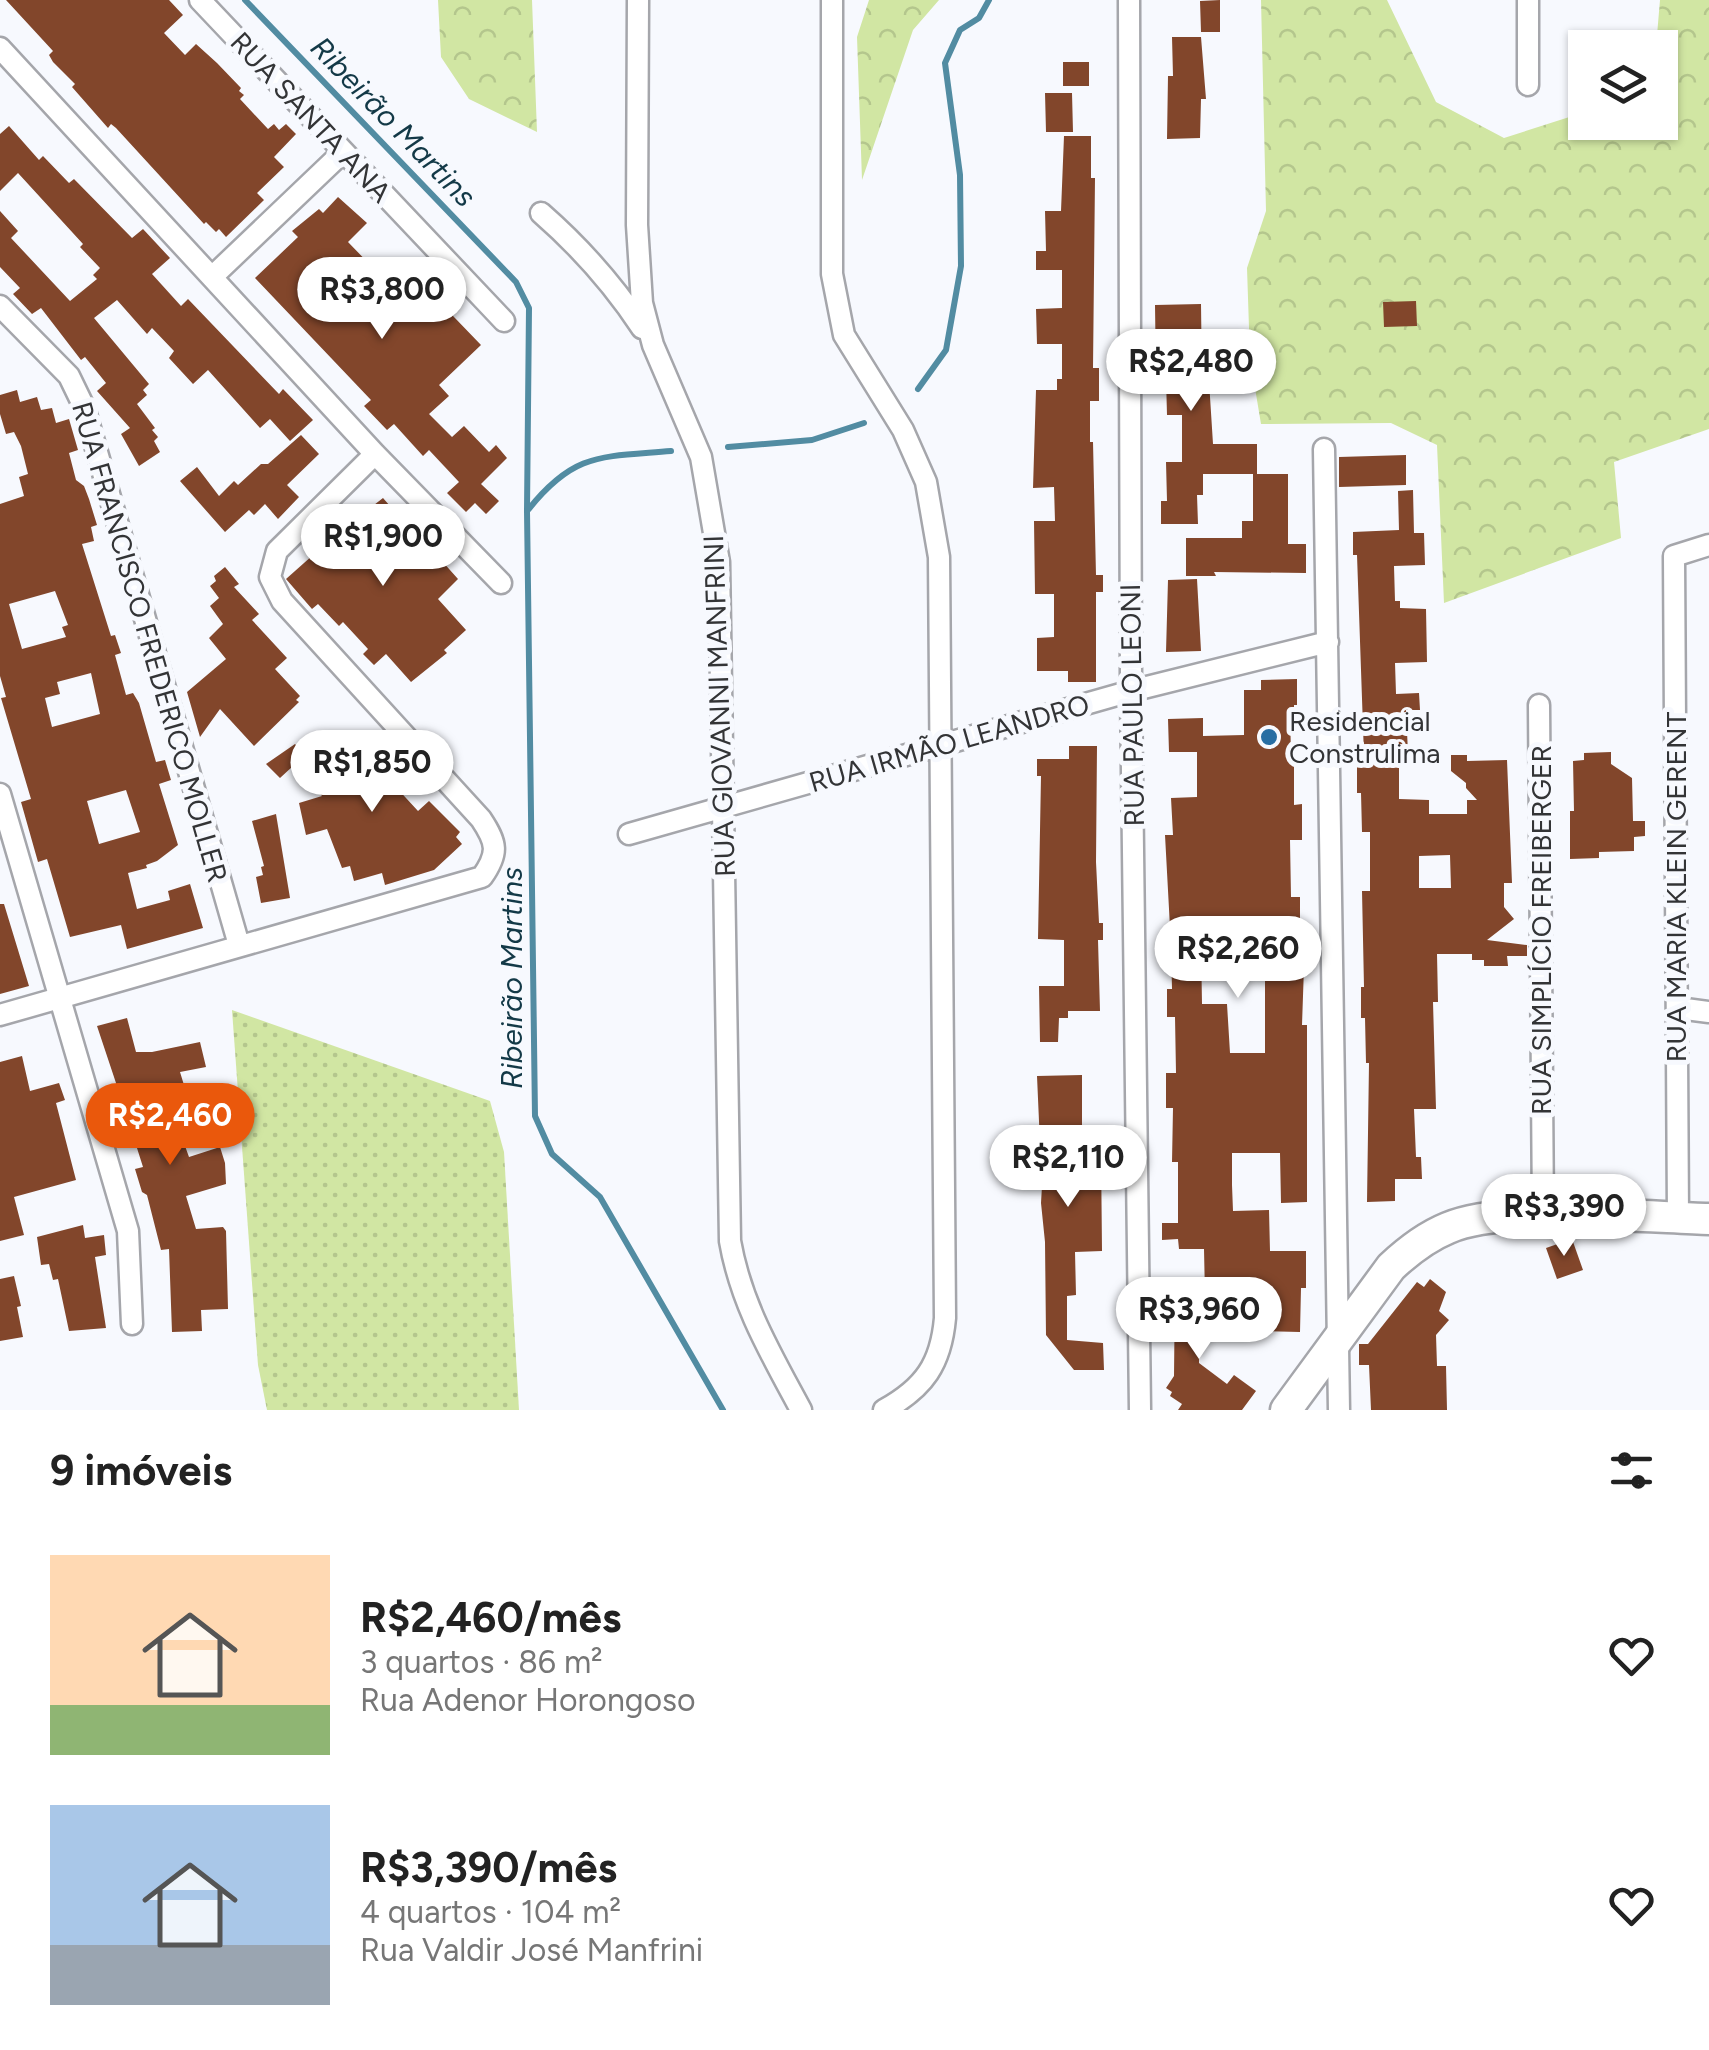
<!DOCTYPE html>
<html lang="pt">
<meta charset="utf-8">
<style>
body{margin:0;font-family:Figtree,sans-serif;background:#f6f6f6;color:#222;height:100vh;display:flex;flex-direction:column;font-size:38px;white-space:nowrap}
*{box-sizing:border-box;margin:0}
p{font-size:32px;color:#767676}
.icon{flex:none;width:55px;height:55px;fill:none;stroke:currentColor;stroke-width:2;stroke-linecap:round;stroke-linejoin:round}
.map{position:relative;height:1410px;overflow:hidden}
.panel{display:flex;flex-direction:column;background:#fff;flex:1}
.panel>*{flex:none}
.fabs{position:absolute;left:1568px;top:30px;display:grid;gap:20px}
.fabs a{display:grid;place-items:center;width:110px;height:110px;border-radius:0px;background:#fff;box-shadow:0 2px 8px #0004;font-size:50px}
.price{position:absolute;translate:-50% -85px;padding:0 22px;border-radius:35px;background:#fff;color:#222;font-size:32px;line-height:65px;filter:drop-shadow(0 2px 5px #0008)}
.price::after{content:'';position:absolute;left:50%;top:60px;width:30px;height:22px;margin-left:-15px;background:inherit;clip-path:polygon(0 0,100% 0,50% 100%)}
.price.current{background:#ea580c;color:#fff}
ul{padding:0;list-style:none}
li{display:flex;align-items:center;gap:30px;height:250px;padding:0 50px}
li span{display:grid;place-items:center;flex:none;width:280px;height:200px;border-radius:0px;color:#555}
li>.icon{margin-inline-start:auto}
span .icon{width:120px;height:120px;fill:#fffc;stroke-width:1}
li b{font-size:42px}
h2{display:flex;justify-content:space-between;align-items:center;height:120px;padding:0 50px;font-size:42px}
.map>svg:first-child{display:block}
.grass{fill:url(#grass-dots)}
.forest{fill:url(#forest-crowns)}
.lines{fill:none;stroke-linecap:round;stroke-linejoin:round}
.stream{stroke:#528ca2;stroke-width:6}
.building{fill:#82462b;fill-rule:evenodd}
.street-casing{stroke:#a5a6ab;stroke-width:25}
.secondary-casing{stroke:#a5a6ab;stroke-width:35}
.street{stroke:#fff;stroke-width:20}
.secondary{stroke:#fff;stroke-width:30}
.poi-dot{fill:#286ea3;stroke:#f7f9fe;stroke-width:4}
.labels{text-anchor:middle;stroke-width:10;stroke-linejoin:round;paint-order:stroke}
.street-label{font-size:28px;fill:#333436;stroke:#f7f9fe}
.poi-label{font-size:28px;fill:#333436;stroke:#f7f9fe;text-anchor:start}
.water-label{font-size:30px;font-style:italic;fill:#133947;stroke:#f7f9fe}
</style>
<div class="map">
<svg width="1709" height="1410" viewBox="0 0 1709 1410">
<defs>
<pattern id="grass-dots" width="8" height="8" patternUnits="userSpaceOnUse" patternTransform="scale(2.5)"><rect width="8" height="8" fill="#d1e6a3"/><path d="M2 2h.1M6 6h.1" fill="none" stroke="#b4c68d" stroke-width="1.8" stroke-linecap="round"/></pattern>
<pattern id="forest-crowns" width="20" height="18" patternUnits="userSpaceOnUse" patternTransform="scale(2.5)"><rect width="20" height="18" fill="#d1e6a3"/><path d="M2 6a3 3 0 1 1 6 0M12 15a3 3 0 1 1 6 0" fill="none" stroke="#b4c68d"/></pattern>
</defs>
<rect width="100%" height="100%" fill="#f7f9fe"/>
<path class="grass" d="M232,1010l258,91 14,51 15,258h-252l-9,-45z"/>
<path class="forest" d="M438,0h94l5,132 -68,-33 -28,-42z
M869,0h70l-26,30 -51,150 -5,-143z
M1261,0h126l49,102 68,36 81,-26v10h75v-74l-4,-1 4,-47h49v429l-95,33 7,76 -177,65 -7,-158 -46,-22 -130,1 -11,-66 -3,-90 19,-57z"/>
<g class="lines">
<path class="stream" d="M245,0l271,282 13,26 -2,203 8,605 17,38 48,43 123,213
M918,389l28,-39 15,-84 -1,-91 -15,-112 15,-33 19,-12 10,-18
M728,447l84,-7 52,-17
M528,510c46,-58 73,-53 143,-59"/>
</g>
<path class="building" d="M6,0h163l14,15 -19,18 21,22 11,-11 21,19 24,25 -2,3 5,4 -4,4 28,30 6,-5 5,6 7,-6 10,10 -22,23 10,10 -27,26 7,7 -38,37 -7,-8 -3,3 -10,-10 -2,2 -88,-96 -5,-4 -3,4 -36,-41 3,-3 -22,-22 -4,-7 4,-4z
M1220,0v32h-19l-1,-31z
M1172,37h29l5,62h-5l-1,39 -33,1 1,-63h5z
M1063,62h26v24h-26z
M1045,93h27l1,39h-27z
M9,126l30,34 4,-4 26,27 5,-4 58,59 11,-9 27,29 -18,16 29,32 7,-7 91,95 4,-5 30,31 -23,21 -20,-22 -10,9 -52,-58 -15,14 -24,-26 5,-7 -22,-23 -5,6 -30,-34 -23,18 55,66 -6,6 4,5 -10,9 18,24 -3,2 6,7 -4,4 6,11 -21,14 -18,-32 9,-6 -33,-37 9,-8 -21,-26 -4,3 -40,-52 -9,6 -19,-20 7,-6 -20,-21v-56l18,20 -7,7 59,63 27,-22 -4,-4 7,-7 -20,-21 3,-3 -65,-71 -18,18v-57z
M1064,136h27v42h4l-2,190h6v33h-9v41h3l3,133h7v17h-7v90h-28v-11h-31v-33l17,-1v-43h-19l-1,-73h21l-1,-34 -21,1 3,-98h21v-11h5v-35h-25l-1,-35 26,-1v-38h-26v-19h10l-1,-40h16z
M338,197l29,26 -19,19 61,63 18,-16 54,56 -42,40 10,11 -20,18 23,23 12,-11 25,26 7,-7 11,13 -26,26 18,17 -13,13 -11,-11 -9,9 -19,-19 12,-11 -30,-32 -6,6 -29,-32 -7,6 -23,-24 7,-6 -116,-122 43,-41 -6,-6 27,-22 4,4z
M1416,301l1,25 -33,1 -1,-25z
M1201,304l1,77h7l4,63h44v30h-54v21h-6l1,29h-37v-23h6l-1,-39h16v-47h-15l-1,-37h-10l-1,-73z
M17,390l3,12 17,-5 4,13 11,-2 4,15 13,-4 9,31 -9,3 7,27 8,6 5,13 8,26 -6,2 3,14 -12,3 29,92 4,-1 6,18 -6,2 11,40 7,-2 6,10 17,59 9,-2 6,20 -12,4 19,61 -21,16 -11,4 1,3 -19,5 9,36 33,-9 -2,-9 22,-7 13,44 -76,21 -6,-24 -51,12 -23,-78 -9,3 -17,-60 10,-3 -30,-101 5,-1 -6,-21v-172l24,-8 -5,-19 9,-3 -7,-28 -7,-14 -8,2 -6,-20v-19zM55,591l13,34 -6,2 4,10 -44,12 -13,-45zM91,673l9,41 -48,13 -7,-29 15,-4 -3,-12zM126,790l14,42 -41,12 -12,-43z
M301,435l18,19 -32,31 12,12 -21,22 -13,-15 -11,11 -5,-5 -24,22 -45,-51 17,-14 22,29 15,-15 4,4 23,-21h7z
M1406,455v30l-67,2v-30z
M1253,474h35v70h18v29l-92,-1 2,4h-30v-38h56v-17h11z
M1413,490l1,43h10l1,32 -31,1 1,35h5v7l26,1 1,53 -32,1 1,31 23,-1 1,17h-14l2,43h-9v46l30,1v14h38v-14h10l-11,-12v-5l-15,-12v-16h16v6l40,-1 5,123h-8v24l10,12 -27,21 40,5v11h-20l1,10h-24v-6h-12v-6h-35l1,48h-5l3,107h-22l2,48h5l1,22h-27v22l-28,1 2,-139h-3l-1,-45h-4v-31h3l-2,-96h8v-59h-8l-1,-39h-4v-37h7l-7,-201h-4v-23l46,-2 -1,-39zM1450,855l1,33h-32v-32z
M383,498l28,32 7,-7 15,16 4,8 -4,4 25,28 -20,20 28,31 -22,20 3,3 -36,29 -25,-28 -12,11 -11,-11 5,-5 -25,-27 -4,4 -21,-22 -6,5 -26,-30 27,-24 -7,-7 21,-19 7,7z
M225,567l14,17 -5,3 25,27 -7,6 35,38 -12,11 25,27 -4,4 3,2 -45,44 -34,-37 -20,28 -13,-45 39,-33 -17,-21 14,-14 -13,-18 9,-8 -9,-12 6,-5 -2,-5z
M1197,579l4,72 -35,1 2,-72z
M1297,679v26h-3v7h-4l1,44h3v49l8,-1v36h-12l1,57h9v41h5l-3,87h5v177l-26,1 -1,-50h-48v32l1,26 36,-1 1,41h36v37h-5l-1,44 -42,-1v-16l-22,-1v-19l-31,1 -1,-47h-25l-1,-10 -16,1v-17h16v-61h-6l1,-54h-7v-35h10l-1,-56h-8v-28h5l-1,-43 -6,-111h8l-2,-37 26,-1v-45h-28l-1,-33 35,-1v18l41,-1v-45h17v-10zM1246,944v36l19,-1v74h-35l-3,-49h-25l-1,-59z
M349,732l19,20 3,-3 28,31 -5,5 24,26 11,-10 31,31 -4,5 6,7 -28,26 -49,15 -3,-12 -28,8 -4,-15 -8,2 -15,-39 -21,6 -7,-32 23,-7 -26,-31 31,-28 8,8z
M295,744l10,11 -25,23 -14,-14z
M1069,746h28l-1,116 3,61h4v17h-5l2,71h-32v7h-9l-1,24h-18l-1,-56h25v-46l-26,-1 3,-163h-4v-17h32z
M1611,752v12l21,14 1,43h12v15l-11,1v14l-35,1v6l-29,1v-48h4l-1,-50 11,-1v-7z
M276,814l14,84 -29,5 -5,-26 7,-2 -2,-8 3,-1 -12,-45z
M0,904h4l25,82 -29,8z
M127,1018l9,34h16l48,-10 6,25 -26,5 11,36 -18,5 16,44 31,-10 5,16 1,21 -40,12 10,33 27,-2 3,4 2,78 -27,1 1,21 -30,1 -3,-83 -8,1 -14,-55 -5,-3 -7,-23 8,-2 -13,-41 -13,4 -12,-41 12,-3 -20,-60z
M22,1056l8,35 29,-8 6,17 -9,3 20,77 -62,17 10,38 -24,6v-179z
M1082,1075v75h19l1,101 -27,1 1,43 -9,1v44l36,3 1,27h-30l-28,-35 -1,-93 -4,-39 1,-17h7v-42h-9l-3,-68z
M83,1225l2,13 19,-3 2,20 -11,2 11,71 -37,3 -11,-52 -5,1 -4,-16 -8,1 -4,-28z
M1572,1239l11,31 -26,9 -11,-31z
M14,1276l7,30 -4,1 6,30 -23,4v-62z
M1430,1279l16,13 -7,19 10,9 -13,15 1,31h9l1,44h-76l-2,-45h-10v-21h9l49,-62 7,5z
M1175,1283h25l-1,80 28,21 7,-9 22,16 -14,19h-64l4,-6 -12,-8 2,-4 -6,-4 8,-12z"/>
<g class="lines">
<defs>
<path id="street" d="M200,0l304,321
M638,0l-1,225 5,78 11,42 48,112 18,105 11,679c11,63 41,113 71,169
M832,0v274l12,61 59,95 23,52 13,75 6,761c-4,46 -21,70 -61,92
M1129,0l2,691 9,719
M1528,0v85
M0,48l375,406 126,129
M541,213c40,35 72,71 101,115
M212,277l131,-125
M0,306l69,70 15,31 155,538
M1324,449l15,961
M1539,705l4,510
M0,794l128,437 4,93
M629,834l502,-143 197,-49
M1678,1008l31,4
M0,1015l482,-138c17,-24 15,-34 -1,-58l-199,-218 -12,-24 7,-26 98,-97
M1678,1218l-4,-662 35,-11"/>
<path id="secondary" d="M1286,1410l105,-143c17,-16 35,-30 57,-39 56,-24 196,-11 261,-9"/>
</defs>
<use href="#street" class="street-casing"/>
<use href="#secondary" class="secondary-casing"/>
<use href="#street" class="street"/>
<use href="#secondary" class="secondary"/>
</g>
<circle class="poi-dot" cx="1269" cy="737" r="10"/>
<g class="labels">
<g class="street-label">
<text transform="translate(311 117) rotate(47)" y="10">RUA SANTA ANA</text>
<text transform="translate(150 642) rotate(74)" y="10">RUA FRANCISCO FREDERICO MOLLER</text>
<text transform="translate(1132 705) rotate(-91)" y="10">RUA PAULO LEONI</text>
<text transform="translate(719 706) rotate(-92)" y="10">RUA GIOVANNI MANFRINI</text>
<text transform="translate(949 743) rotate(-16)" y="10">RUA IRMÃO LEANDRO</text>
<text transform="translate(1676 887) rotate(-90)" y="10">RUA MARIA KLEIN GERENT</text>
<text transform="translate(1541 930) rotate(-90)" y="10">RUA SIMPLÍCIO FREIBERGER</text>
</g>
<g class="poi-label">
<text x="1289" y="731">Residencial<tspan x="1289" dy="32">Construlima</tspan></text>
</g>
<g class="water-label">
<text transform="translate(393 122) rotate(46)" y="10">Ribeirão Martins</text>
<text transform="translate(512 978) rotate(-90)" y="10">Ribeirão Martins</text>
</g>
</g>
</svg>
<div class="fabs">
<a><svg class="icon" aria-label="layers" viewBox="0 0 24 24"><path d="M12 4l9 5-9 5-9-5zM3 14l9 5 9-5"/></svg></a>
</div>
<b class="price" style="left:382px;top:342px">R$3,800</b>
<b class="price" style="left:1191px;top:414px">R$2,480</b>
<b class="price" style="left:383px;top:589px">R$1,900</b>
<b class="price" style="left:372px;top:815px">R$1,850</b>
<b class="price" style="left:1238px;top:1001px">R$2,260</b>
<b class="price current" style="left:170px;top:1168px">R$2,460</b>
<b class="price" style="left:1068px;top:1210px">R$2,110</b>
<b class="price" style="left:1564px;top:1259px">R$3,390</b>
<b class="price" style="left:1199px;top:1362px">R$3,960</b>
</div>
<section class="panel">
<h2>9 imóveis<svg class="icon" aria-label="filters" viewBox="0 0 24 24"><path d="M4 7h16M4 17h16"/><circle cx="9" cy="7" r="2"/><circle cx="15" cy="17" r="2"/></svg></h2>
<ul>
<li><span style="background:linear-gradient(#ffd9b3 75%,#8fb573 0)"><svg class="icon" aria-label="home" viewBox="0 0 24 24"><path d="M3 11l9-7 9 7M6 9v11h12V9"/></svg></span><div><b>R$2,460/mês</b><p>3 quartos · 86 m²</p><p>Rua Adenor Horongoso</p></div><svg class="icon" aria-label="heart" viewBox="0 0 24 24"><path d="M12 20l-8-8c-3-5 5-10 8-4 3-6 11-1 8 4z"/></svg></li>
<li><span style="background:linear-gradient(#a9c7e8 70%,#9aa5b1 0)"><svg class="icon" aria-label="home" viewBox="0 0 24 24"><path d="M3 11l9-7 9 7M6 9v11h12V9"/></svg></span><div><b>R$3,390/mês</b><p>4 quartos · 104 m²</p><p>Rua Valdir José Manfrini</p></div><svg class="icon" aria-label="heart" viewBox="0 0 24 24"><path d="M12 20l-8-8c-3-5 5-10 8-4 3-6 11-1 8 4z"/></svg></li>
</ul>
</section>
